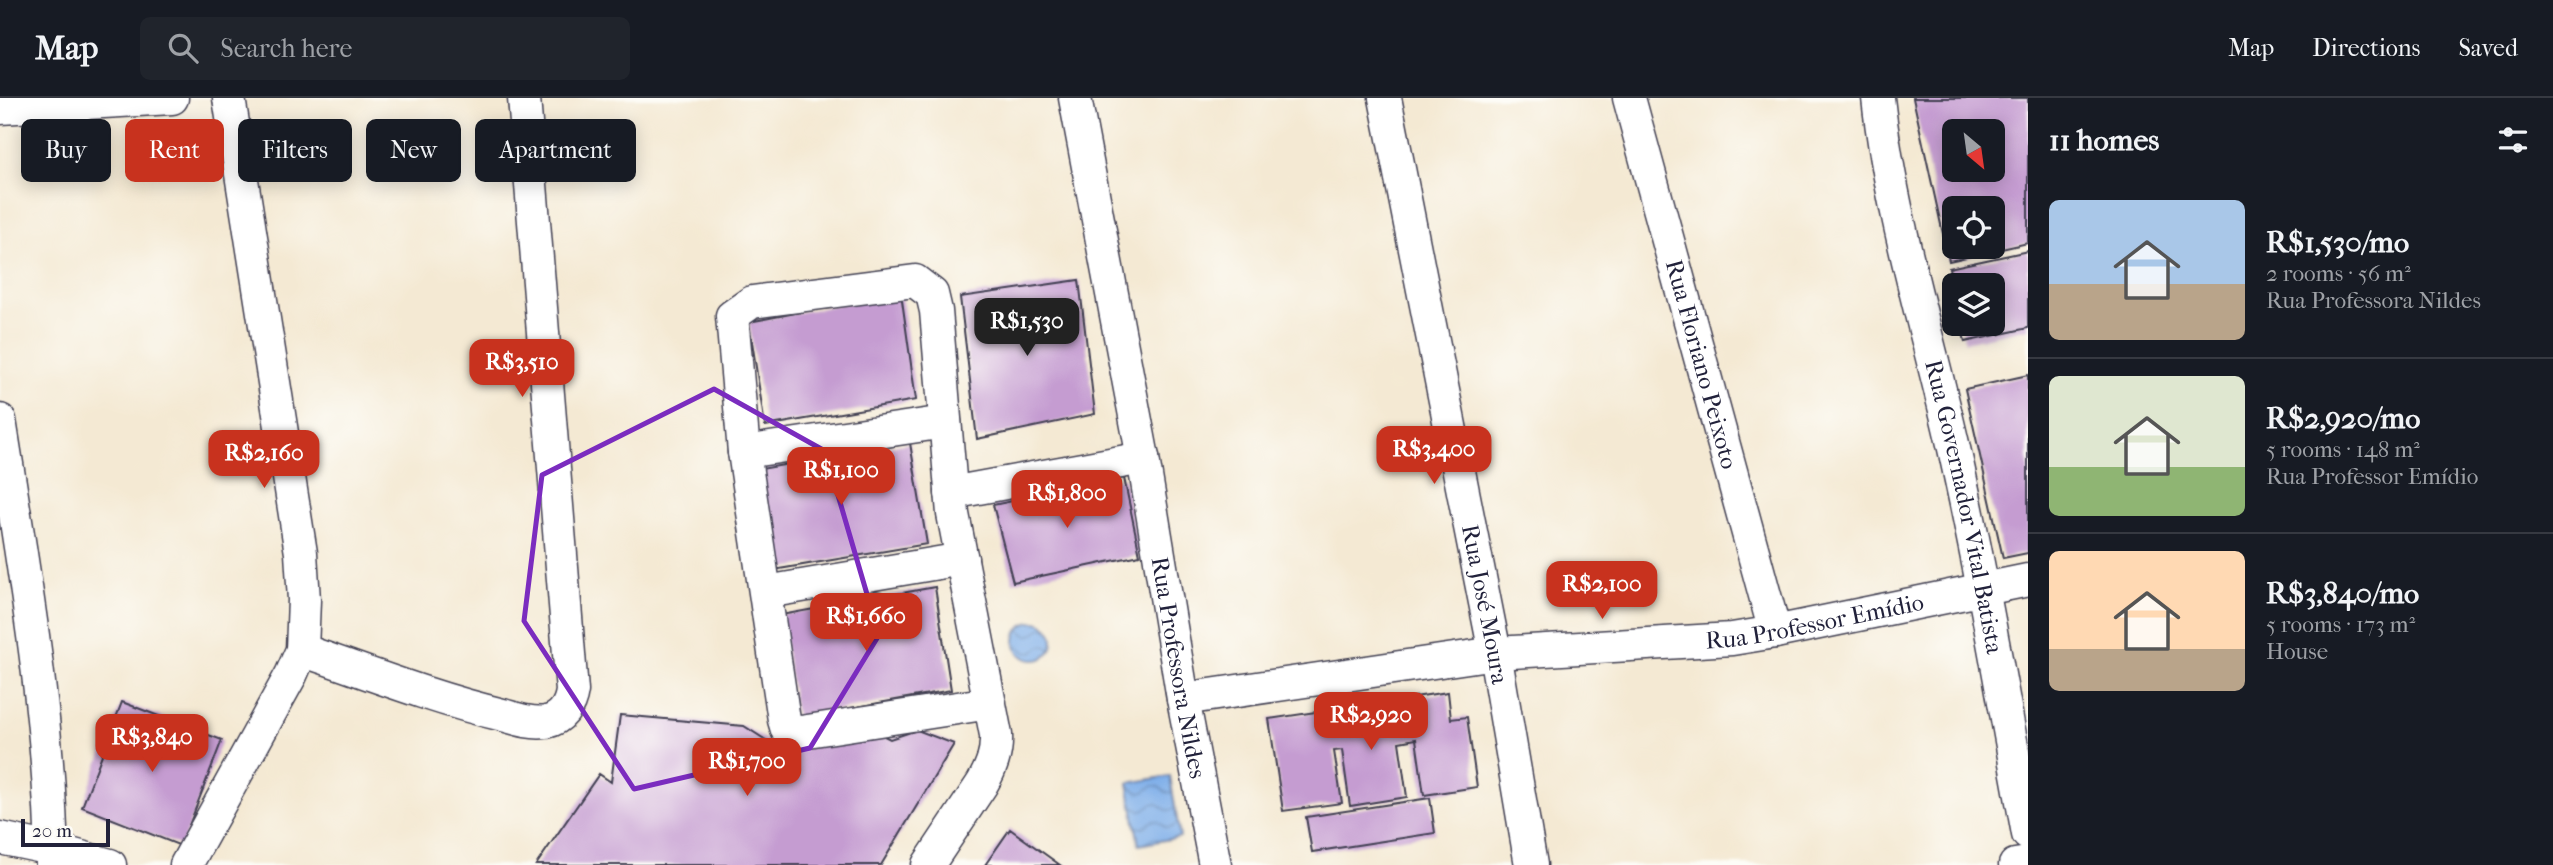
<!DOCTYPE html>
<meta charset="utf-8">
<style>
body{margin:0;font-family:"IM FELL French Canon",serif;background:#20242c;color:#f1f3f6;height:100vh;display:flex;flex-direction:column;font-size:26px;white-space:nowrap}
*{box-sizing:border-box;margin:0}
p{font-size:23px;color:#9ea1a6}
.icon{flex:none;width:38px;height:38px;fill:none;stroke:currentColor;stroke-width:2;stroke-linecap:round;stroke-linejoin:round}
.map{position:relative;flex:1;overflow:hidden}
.panel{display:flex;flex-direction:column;background:#171b24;width:525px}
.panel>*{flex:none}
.hud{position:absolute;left:21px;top:21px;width:665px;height:63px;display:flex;gap:14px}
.needle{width:46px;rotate:151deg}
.fabs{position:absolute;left:1942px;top:21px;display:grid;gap:14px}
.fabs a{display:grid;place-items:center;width:63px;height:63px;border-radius:10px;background:#171b24;box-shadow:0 4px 18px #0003;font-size:35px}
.scale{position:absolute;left:21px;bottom:18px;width:89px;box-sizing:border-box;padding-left:7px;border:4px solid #22223b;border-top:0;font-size:19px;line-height:24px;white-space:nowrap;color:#22223b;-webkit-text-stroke:5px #fdfcf7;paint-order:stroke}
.price{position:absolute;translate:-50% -60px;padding:0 16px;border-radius:14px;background:#c8321e;color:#fff;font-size:23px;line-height:46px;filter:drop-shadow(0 2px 4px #0008)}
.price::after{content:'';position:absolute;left:50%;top:42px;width:21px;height:16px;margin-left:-10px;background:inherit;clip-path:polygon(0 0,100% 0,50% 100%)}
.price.selected{background:#222;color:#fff}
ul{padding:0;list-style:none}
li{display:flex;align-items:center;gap:21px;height:175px;padding:0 21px}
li+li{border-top:2px solid #363941}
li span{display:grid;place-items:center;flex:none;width:196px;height:140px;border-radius:10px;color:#555}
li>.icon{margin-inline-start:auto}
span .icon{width:84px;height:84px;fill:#fffc;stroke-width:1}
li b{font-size:30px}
h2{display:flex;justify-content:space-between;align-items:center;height:84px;padding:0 21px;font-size:30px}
.tag{padding:0 24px;border-radius:10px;background:#171b24;box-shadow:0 4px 18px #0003;font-size:24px;line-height:63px}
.tag.selected{background:#c8321e;color:#fff}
header{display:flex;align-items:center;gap:42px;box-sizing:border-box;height:98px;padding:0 35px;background:#171b24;border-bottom:2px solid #363941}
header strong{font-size:33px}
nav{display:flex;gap:38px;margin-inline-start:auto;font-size:24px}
.search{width:490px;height:63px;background:#20242c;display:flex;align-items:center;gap:18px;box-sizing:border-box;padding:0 24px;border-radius:10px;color:#9ea1a6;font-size:26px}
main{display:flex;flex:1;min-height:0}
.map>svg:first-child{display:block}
.water{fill:url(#water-waves);stroke:#506892;stroke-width:2}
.building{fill:#c59cd1;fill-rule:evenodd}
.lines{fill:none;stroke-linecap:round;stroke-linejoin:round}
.minor-casing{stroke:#424052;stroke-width:35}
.minor{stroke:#fff;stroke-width:32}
.marked{fill:none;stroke:#7b2cbf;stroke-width:5;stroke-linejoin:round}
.labels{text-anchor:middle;stroke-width:5;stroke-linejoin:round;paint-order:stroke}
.street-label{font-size:24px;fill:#22223b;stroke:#fdfcf7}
</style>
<header>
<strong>Map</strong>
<div class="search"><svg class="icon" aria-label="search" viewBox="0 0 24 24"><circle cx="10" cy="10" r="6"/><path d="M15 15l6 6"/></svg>Search here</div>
<nav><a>Map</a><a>Directions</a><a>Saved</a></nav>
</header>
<main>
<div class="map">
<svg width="2028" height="767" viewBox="0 0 2028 767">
<defs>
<pattern id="water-waves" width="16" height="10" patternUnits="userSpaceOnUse" patternTransform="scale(1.75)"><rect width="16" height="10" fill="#7eaee9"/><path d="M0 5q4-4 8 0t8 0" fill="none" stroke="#678dbe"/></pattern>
</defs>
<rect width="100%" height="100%" fill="#fdfcf7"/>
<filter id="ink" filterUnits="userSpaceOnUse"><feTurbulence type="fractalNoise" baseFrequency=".0143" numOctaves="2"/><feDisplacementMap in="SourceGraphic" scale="14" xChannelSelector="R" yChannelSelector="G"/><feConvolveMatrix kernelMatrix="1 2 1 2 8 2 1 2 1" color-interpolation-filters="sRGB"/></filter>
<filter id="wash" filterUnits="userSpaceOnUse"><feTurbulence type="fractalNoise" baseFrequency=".00686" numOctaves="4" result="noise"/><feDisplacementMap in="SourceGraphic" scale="28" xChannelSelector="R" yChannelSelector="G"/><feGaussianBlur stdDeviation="1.57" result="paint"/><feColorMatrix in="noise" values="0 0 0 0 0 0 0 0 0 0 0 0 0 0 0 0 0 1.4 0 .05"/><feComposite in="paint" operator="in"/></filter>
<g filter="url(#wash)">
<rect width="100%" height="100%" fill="#f4e9d3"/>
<path class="water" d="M1015 543a19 19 0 1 1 38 0a19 19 0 1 1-38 0Z
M1170,678l10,61 -41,8 -11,-62z"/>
<g id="blocks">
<path class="building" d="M1913,0h115v145l-79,18zM1955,33h38v39h-38zM1955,110h38v39h-38z
M2028,153v77l-63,14 -4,-18h32v-39h-40l-4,-17z
M1079,182l16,134 -118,25 -17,-142z
M901,195l15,107 -151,26 -16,-104z
M2028,277v178l-25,5 -38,-169z
M910,345l17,101 -154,26 -18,-100z
M1124,380l16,77 -127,27 -20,-77z
M935,489l16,103 -155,28 -15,-103z
M1448,594l3,27 16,-2 10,70 -53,8 -8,-56 -17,3 8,55 -57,9 -8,-56 -8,1 8,52 -59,8 -14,-92z
M122,604l100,38 -41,106 -99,-39z
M620,617l124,11 33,21 97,-16 16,8 27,-9 37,14 -73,121h-345l63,-91 12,8z
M1430,700l5,35 -123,19 -6,-35z
M1010,731l50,36h-75z"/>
</g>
</g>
<g filter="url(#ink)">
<use href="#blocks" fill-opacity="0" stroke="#424052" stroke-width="2"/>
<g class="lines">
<defs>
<g id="minor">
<path id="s1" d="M1075,0l68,360 40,241 32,166"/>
<path id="s2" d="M1385,0l110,555 36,212"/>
<path id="s3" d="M1629,0l146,534"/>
<path id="s4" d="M1878,0c13,117 49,232 75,346 29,129 51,260 75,390"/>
<path d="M0,10l172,-10"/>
<path d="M0,322c23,147 50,296 52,445"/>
<path d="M744,354l201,-30"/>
<path d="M951,395l192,-35"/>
<path d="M766,494l196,-33"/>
<path d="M302,552c66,23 133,49 201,65 14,4 28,9 43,7 15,-3 24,-16 26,-31l-48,-593"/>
<path id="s5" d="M1183,601l312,-46 237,-14 43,-7 253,-52"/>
<path d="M0,740l52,11 58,16"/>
<path d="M186,767l105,-190 11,-25 2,-50 -3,-47 -72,-455"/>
<path d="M928,767l54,-81c9,-16 15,-30 14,-49l-43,-221 -17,-203 -4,-17 -17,-13 -163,21 -20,14 12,136 40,268 3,10 14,2 189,-29"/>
<path d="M2015,767l13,-2"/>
</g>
</defs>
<use href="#minor" class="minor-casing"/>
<use href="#minor" class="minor"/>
</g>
</g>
<path class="marked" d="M714,291l111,62 54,184 -69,113 -176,41 -110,-168 18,-146z"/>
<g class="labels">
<g class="street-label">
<text dy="8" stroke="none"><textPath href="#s3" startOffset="276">Rua Floriano Peixoto</textPath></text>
<text dy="8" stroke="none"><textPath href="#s4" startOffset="418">Rua Governador Vital Batista</textPath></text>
<text dy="8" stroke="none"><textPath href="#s2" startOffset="516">Rua José Moura</textPath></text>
<text dy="8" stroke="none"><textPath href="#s5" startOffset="637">Rua Professor Emídio</textPath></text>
<text dy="8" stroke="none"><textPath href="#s1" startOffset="579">Rua Professora Nildes</textPath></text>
</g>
</g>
</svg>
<div class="fabs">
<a><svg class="needle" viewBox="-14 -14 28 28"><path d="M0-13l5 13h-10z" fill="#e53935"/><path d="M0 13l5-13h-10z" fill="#9ea1a6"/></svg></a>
<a><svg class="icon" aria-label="locate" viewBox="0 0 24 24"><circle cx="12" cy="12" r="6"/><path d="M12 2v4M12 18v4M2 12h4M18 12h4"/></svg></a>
<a><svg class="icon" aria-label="layers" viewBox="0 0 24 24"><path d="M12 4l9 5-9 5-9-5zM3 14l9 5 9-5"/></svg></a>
</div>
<div class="scale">20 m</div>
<b class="price selected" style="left:1027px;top:260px">R$1,530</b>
<b class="price" style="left:522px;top:301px">R$3,510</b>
<b class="price" style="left:1434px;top:388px">R$3,400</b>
<b class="price" style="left:264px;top:392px">R$2,160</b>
<b class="price" style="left:841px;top:409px">R$1,100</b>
<b class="price" style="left:1067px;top:432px">R$1,800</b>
<b class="price" style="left:1602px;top:523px">R$2,100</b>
<b class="price" style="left:866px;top:555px">R$1,660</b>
<b class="price" style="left:1371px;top:654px">R$2,920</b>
<b class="price" style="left:152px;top:676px">R$3,840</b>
<b class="price" style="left:747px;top:700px">R$1,700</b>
<div class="hud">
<a class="tag">Buy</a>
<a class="tag selected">Rent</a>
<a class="tag">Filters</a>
<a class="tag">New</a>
<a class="tag">Apartment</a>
</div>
</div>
<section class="panel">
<h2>11 homes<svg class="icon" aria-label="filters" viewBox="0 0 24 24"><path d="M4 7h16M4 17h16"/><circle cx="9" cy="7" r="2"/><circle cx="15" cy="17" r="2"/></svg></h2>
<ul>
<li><span style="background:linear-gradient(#a9c7e8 60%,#b9a48a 0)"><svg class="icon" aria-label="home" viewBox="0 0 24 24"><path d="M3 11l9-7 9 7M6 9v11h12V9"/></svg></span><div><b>R$1,530/mo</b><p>2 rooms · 56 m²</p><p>Rua Professora Nildes</p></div></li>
<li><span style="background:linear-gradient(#dfe7d0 65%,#8fb573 0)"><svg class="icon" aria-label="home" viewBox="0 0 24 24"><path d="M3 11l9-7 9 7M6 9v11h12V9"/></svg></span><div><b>R$2,920/mo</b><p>5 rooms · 148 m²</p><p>Rua Professor Emídio</p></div></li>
<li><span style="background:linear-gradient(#ffd9b3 70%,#b9a48a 0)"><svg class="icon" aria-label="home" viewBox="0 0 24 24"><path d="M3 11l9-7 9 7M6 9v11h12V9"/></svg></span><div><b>R$3,840/mo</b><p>5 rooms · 173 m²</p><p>House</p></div></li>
</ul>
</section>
</main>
